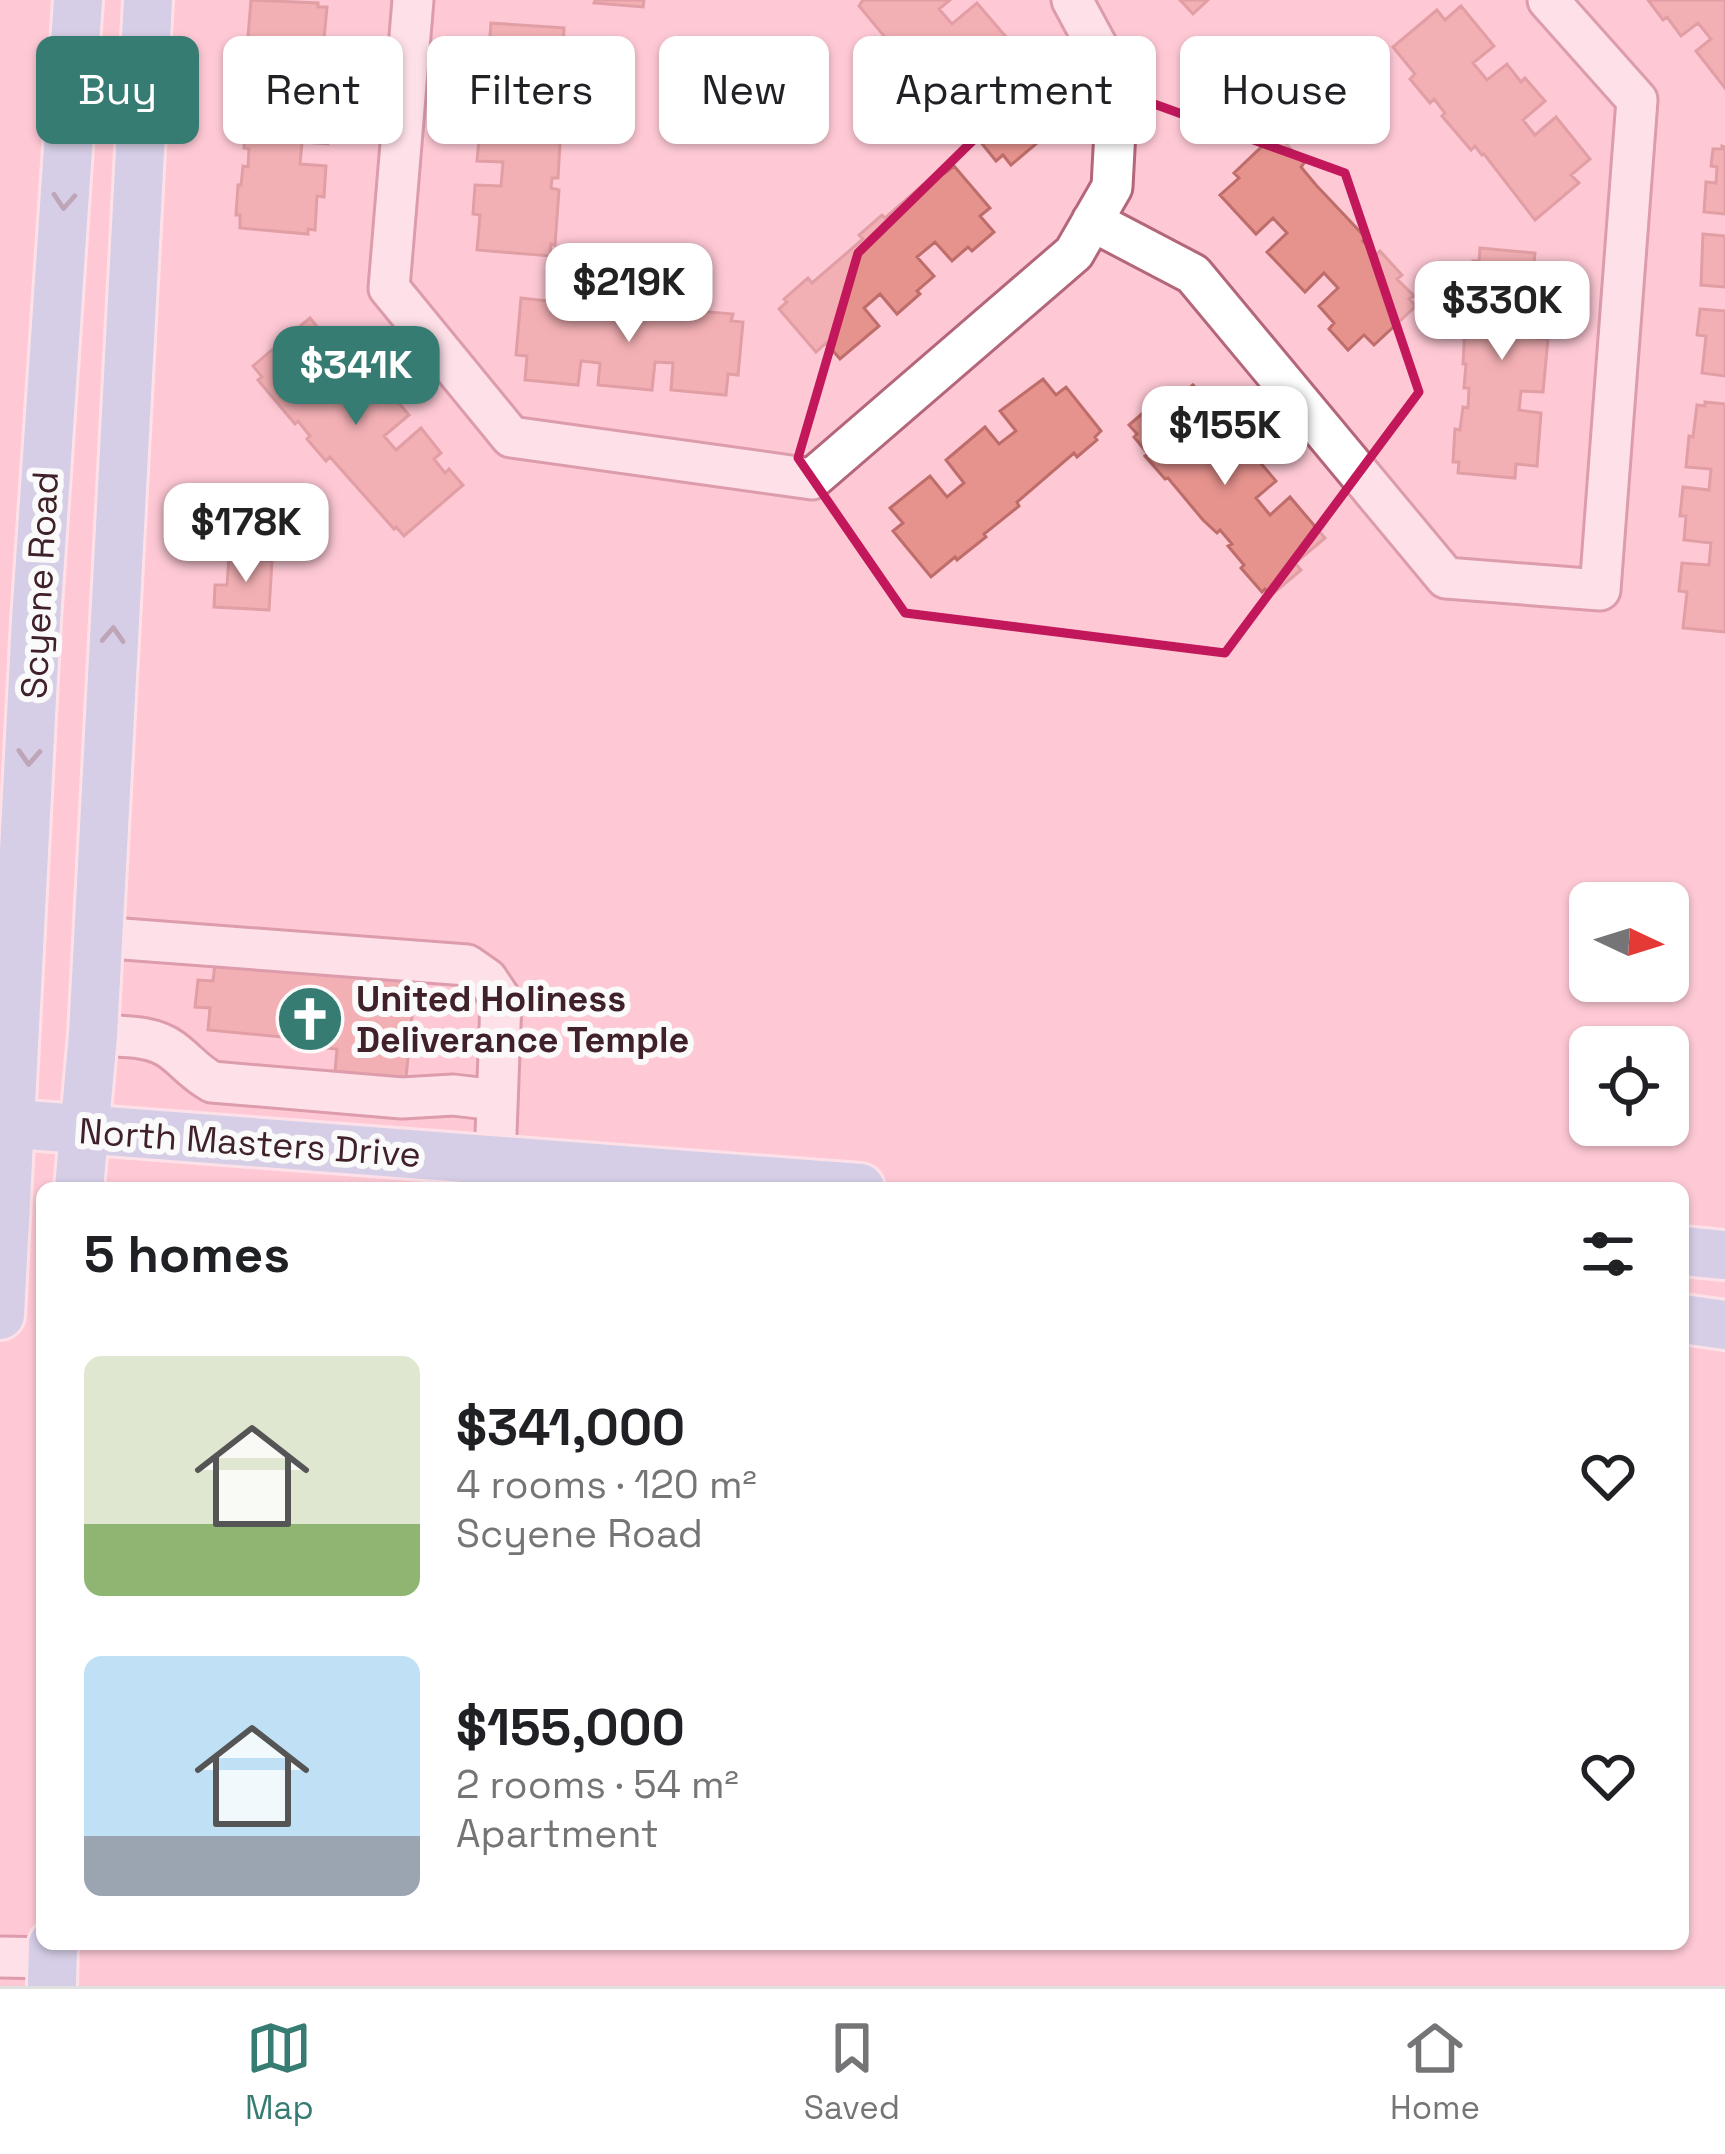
<!DOCTYPE html>
<meta charset="utf-8">
<style>
body{margin:0;font-family:"Space Grotesk",sans-serif;background:#f2f2f2;color:#202124;height:100vh;display:flex;flex-direction:column;font-size:45px;white-space:nowrap}
*{box-sizing:border-box;margin:0}
p{font-size:39px;color:#757577}
.icon{flex:none;width:66px;height:66px;fill:none;stroke:currentColor;stroke-width:2;stroke-linecap:round;stroke-linejoin:round}
.map{position:relative;flex:1;overflow:hidden}
.side{position:absolute;left:36px;top:1182px;width:1653px;height:768px;display:flex;flex-direction:column;background:#fff;border-radius:18px;box-shadow:0 3px 9px #0004}
.side>*{flex:none}
.top-card{position:absolute;left:36px;top:36px;width:1653px;height:108px;display:flex;gap:24px}
.needle{width:78px;rotate:94deg}
.controls{position:absolute;left:1569px;top:882px;display:grid;gap:24px}
.controls a{display:grid;place-items:center;width:120px;height:120px;border-radius:18px;background:#fff;box-shadow:0 3px 9px #0004;font-size:60px}
.price{position:absolute;translate:-50% -102px;padding:0 27px;border-radius:24px;background:#fff;color:#222;font-size:39px;line-height:78px;filter:drop-shadow(0 3px 6px #0008)}
.price::after{content:'';position:absolute;left:50%;top:72px;width:36px;height:27px;margin-left:-18px;background:inherit;clip-path:polygon(0 0,100% 0,50% 100%)}
.price.selected{background:#377c73;color:#fff}
ul{padding:0;list-style:none}
li{display:flex;align-items:center;gap:36px;height:300px;padding:0 48px}
li span{display:grid;place-items:center;flex:none;width:336px;height:240px;border-radius:18px;color:#555}
li>.icon{margin-inline-start:auto}
span .icon{width:144px;height:144px;fill:#fffc;stroke-width:1}
li b{font-size:51px}
h2{display:flex;justify-content:space-between;align-items:center;height:144px;padding:0 48px;font-size:51px}
.tag{padding:0 42px;border-radius:18px;background:#fff;box-shadow:0 3px 9px #0004;font-size:42px;line-height:108px}
.tag.selected{background:#377c73;color:#fff}
.tabs{display:flex;justify-content:space-around;align-items:center;height:168px;border-top:3px solid #e0e0e0;background:#fff;font-size:33px;color:#757577}
.tabs a{display:grid;justify-items:center;gap:6px}
.tabs .selected{color:#377c73}
.map>svg:first-child{display:block}
.building{fill:#e6928d;stroke:#be6d6a;stroke-width:3}
.lines{fill:none;stroke-linecap:round;stroke-linejoin:round}
.minor-casing{stroke:#b4667b;stroke-width:45}
.major-casing{stroke:#fff;stroke-width:54}
.minor{stroke:#fff;stroke-width:39}
.major{stroke:#a4d5fa;stroke-width:48}
.oneway{stroke:#727a92}
.marked{fill:none;stroke:#c2185b;stroke-width:9;stroke-linejoin:round}
.labels{text-anchor:middle;stroke-width:12;stroke-linejoin:round;paint-order:stroke}
.street-label{font-size:36px;fill:#402029;stroke:#fafafa}
.poi-label{font-size:36px;font-weight:bold;fill:#402029;stroke:#fafafa;text-anchor:start}
</style>
<div class="map">
<svg width="1725" height="1986" viewBox="0 0 1725 1986">
<rect width="100%" height="100%" fill="#fec9d5"/>
<path class="building" d="M251,0l67,3v4h9l-3,32 8,1 -3,30 -26,-2 -1,21 25,2 -1,22h5l-3,31 -26,-2 -2,22 26,2 -2,31 -7,-1 -2,34 -7,-1v5l-68,-6v-13h-4l2,-30h3l2,-19 5,1 1,-18 -5,-1 6,-75h-5z
M595,0h49l-1,7 -49,-4z
M863,0h87l-11,9 13,15 25,-21 36,42 -22,19 12,15 24,-20 21,24 -9,7 10,12 4,-3 13,15 -7,6 3,2 -51,43 -8,-10 -7,6 -33,-41 4,-3 -13,-13 -3,2 -16,-19 -5,3 -18,-22 4,-3 -12,-15 -5,4 -40,-48z
M1180,0h28l-15,14z
M1648,0h77v88l-29,-37 15,-12 -13,-16 -17,13 -14,-19 -4,3z
M1461,6l33,40 -21,17 14,17 20,-16 14,18 4,-4 20,23 -22,19 12,15 21,-18 34,42 -19,16 8,8 -44,37 -51,-66 -2,1 -7,-9 -4,4 -29,-34 3,-3 -11,-14 -4,4 -20,-24 5,-5 -22,-27 44,-37 8,10z
M491,23l73,5 -4,76 -8,-1 -1,12 7,1 -1,23h-9v3l12,1 -2,35h-6l-1,10 8,2 -4,55 -4,-1 -1,12 -73,-6 3,-35 -7,-1 2,-29 26,1 2,-24 -26,-1 2,-22 -5,-1 3,-28 24,1 1,-22 -24,-1 2,-29 8,1z
M1276,133l28,30 -3,4 15,18 50,53 -3,3 13,14 4,-4 22,24 -5,4 17,17 -5,3 7,7 -42,39 -10,-10 -16,15 -19,-21 5,-6 -15,-17 19,-18 -14,-15 -19,19 -38,-40 20,-19 -14,-15 -17,16 -36,-39 19,-17 -5,-5z
M1722,146l3,1v67l-21,-2 2,-30 10,1 1,-16 -6,-1 2,-17h9z
M954,166l36,42 -10,8 14,16 -22,19 -4,-4 -16,14 -17,-19 -18,15 17,19 -17,15 3,3 -23,20 -17,-20 -16,14 15,18 -39,33 -14,-16 -10,9 -37,-43 8,-7 -3,-3 24,-21 4,5 51,-44 -4,-4 23,-20 3,3 56,-49 4,4z
M1703,234l22,2v51l-24,-2z
M1480,248l55,5 -1,11 19,2 -4,52 -26,-2 -2,21 27,2 -5,53 -22,-1 -2,19 22,3 -4,53 -21,-2 -1,14 -57,-5 1,-11h-6l2,-33 5,1 3,-23 5,1 1,-20h-5l2,-24h-3l4,-80h4l2,-23h6z
M521,298l106,12 1,-5 105,9 -2,7 12,1 -5,53 -10,-1 -2,21 -55,-5 2,-27 -18,-1 -3,28 -54,-5 2,-22 -19,-2 -3,24 -53,-5 2,-24 -11,-1z
M1700,309l25,2v65l-23,-3 4,-37 -9,-1z
M310,318l21,26 7,-6 20,24 -24,20 13,15 23,-20 15,18 4,-4 20,24 -25,21 12,14 25,-22 20,25 -7,6 11,14 4,-4 14,16 -59,51 -8,-9 -2,2 -64,-72 -4,4 -19,-22 3,-3 -12,-15 -3,3 -37,-44 4,-3 -9,-11z
M1043,379l13,16 10,-8 35,44 -6,6 2,3 -20,17 -3,-4 -57,49 2,4 -35,28 2,3 -29,23 -2,-3 -24,20 -38,-46 10,-8 -13,-15 40,-32 17,21 17,-14 -18,-23 39,-33 14,17 17,-13 -16,-20z
M1193,385l34,40 -21,17 14,16 21,-18 35,41 -20,17 14,17 20,-18 35,41 -30,25 6,7 -31,26 -5,-7 -3,3 -21,-24 3,-3 -16,-19 4,-2 -12,-14 -3,3 -14,-13 -35,-42 -3,1 -20,-23 3,-2 -14,-17 3,-3 -8,-9 42,-36 7,9z
M1705,402l20,2v228l-42,-4 4,-36 -8,-1 3,-28 27,2 2,-22 -27,-3 2,-24h-6l3,-29 26,3 2,-21 -25,-2 3,-31 4,1 4,-32 8,1z
M229,558l43,3 -3,49 -55,-3 1,-22h12z
M216,956l200,19 -10,103 -71,-6 2,-23 -44,-4v-7l-85,-8 2,-22 -15,-1 3,-27 15,1z"/>
<g class="lines">
<defs>
<path id="minor" d="M413,0l-24,288 122,149 301,42 262,-226 38,-66 4,-75 -17,-62 -27,-50
M1092,221l101,53 253,304 154,12 37,-490 -89,-100
M97,937l370,28 20,14 14,21 -6,160
M93,1035c26,2 58,-1 79,15 16,12 21,21 40,32l190,16 51,-3 44,5
M0,1957l53,1"/>
<path id="major" d="M0,1123l860,65
M79,1188l14,-153 55,-1035
M1683,1251l42,4
M0,1315l36,-695 42,-620
M1683,1319l42,6
M52,1986l1,-42"/>
</defs>
<use href="#minor" class="minor-casing"/>
<use href="#major" class="major-casing"/>
<use href="#minor" class="minor"/>
<use href="#major" class="major"/>
</g>
<defs><path id="oneway-chevron" d="M-2-3.5L2.5 0L-2 3.5" fill="none" stroke-width="1.6" stroke-linecap="round" stroke-linejoin="round" transform="scale(3)"/></defs>
<g class="oneway">
<use href="#oneway-chevron" transform="translate(64 201) rotate(94)"/>
<use href="#oneway-chevron" transform="translate(113 635) rotate(-87)"/>
<use href="#oneway-chevron" transform="translate(29 757) rotate(93)"/>
</g>
<path d="M0 0H1725V1986H0ZM1049,66l296,107 74,219 -194,261 -320,-40 -107,-155 60,-205z" fill="#fec9d5" fill-opacity=".55" fill-rule="evenodd"/>
<path class="marked" d="M1049,66l296,107 74,219 -194,261 -320,-40 -107,-155 60,-205z"/>
<defs>
<symbol id="church-disc" viewBox="-11 -11 22 22"><circle r="9.5" fill="#377c73" stroke="#fafafa"/><path d="M-1.2-6h2.4v3.5h3.3v2.4h-3.3V6h-2.4V-.1h-3.3v-2.4h3.3Z" fill="#fff"/></symbol>
</defs>
<g fill-rule="evenodd">
<use href="#church-disc" x="272" y="981" width="76" height="76"/>
</g>
<g class="labels">
<g class="street-label">
<text transform="translate(39 585) rotate(-87)" y="13">Scyene Road</text>
<text transform="translate(250 1142) rotate(4)" y="13">North Masters Drive</text>
</g>
<g class="poi-label">
<text x="356" y="1011">United Holiness<tspan x="356" dy="41">Deliverance Temple</tspan></text>
</g>
</g>
</svg>
<div class="controls">
<a><svg class="needle" viewBox="-14 -14 28 28"><path d="M0-13l5 13h-10z" fill="#e53935"/><path d="M0 13l5-13h-10z" fill="#757577"/></svg></a>
<a><svg class="icon" aria-label="locate" viewBox="0 0 24 24"><circle cx="12" cy="12" r="6"/><path d="M12 2v4M12 18v4M2 12h4M18 12h4"/></svg></a>
</div>
<b class="price" style="left:629px;top:345px">$219K</b>
<b class="price" style="left:1502px;top:363px">$330K</b>
<b class="price selected" style="left:356px;top:428px">$341K</b>
<b class="price" style="left:1225px;top:488px">$155K</b>
<b class="price" style="left:246px;top:585px">$178K</b>
<div class="top-card">
<a class="tag selected">Buy</a>
<a class="tag">Rent</a>
<a class="tag">Filters</a>
<a class="tag">New</a>
<a class="tag">Apartment</a>
<a class="tag">House</a>
</div>
<section class="side">
<h2>5 homes<svg class="icon" aria-label="filters" viewBox="0 0 24 24"><path d="M4 7h16M4 17h16"/><circle cx="9" cy="7" r="2"/><circle cx="15" cy="17" r="2"/></svg></h2>
<ul>
<li><span style="background:linear-gradient(#dfe7d0 70%,#8fb573 0)"><svg class="icon" aria-label="home" viewBox="0 0 24 24"><path d="M3 11l9-7 9 7M6 9v11h12V9"/></svg></span><div><b>$341,000</b><p>4 rooms · 120 m²</p><p>Scyene Road</p></div><svg class="icon" aria-label="heart" viewBox="0 0 24 24"><path d="M12 20l-8-8c-3-5 5-10 8-4 3-6 11-1 8 4z"/></svg></li>
<li><span style="background:linear-gradient(#bfe0f5 75%,#9aa5b1 0)"><svg class="icon" aria-label="home" viewBox="0 0 24 24"><path d="M3 11l9-7 9 7M6 9v11h12V9"/></svg></span><div><b>$155,000</b><p>2 rooms · 54 m²</p><p>Apartment</p></div><svg class="icon" aria-label="heart" viewBox="0 0 24 24"><path d="M12 20l-8-8c-3-5 5-10 8-4 3-6 11-1 8 4z"/></svg></li>
</ul>
</section>
</div>
<nav class="tabs">
<a class="selected"><svg class="icon" aria-label="map" viewBox="0 0 24 24"><path d="M3 6l6-2 6 2 6-2v14l-6 2-6-2-6 2zM9 4v14M15 6v14"/></svg>Map</a>
<a><svg class="icon" aria-label="saved" viewBox="0 0 24 24"><path d="M7 4h10v16l-5-4-5 4z"/></svg>Saved</a>
<a><svg class="icon" aria-label="home" viewBox="0 0 24 24"><path d="M3 11l9-7 9 7M6 9v11h12V9"/></svg>Home</a>
</nav>
